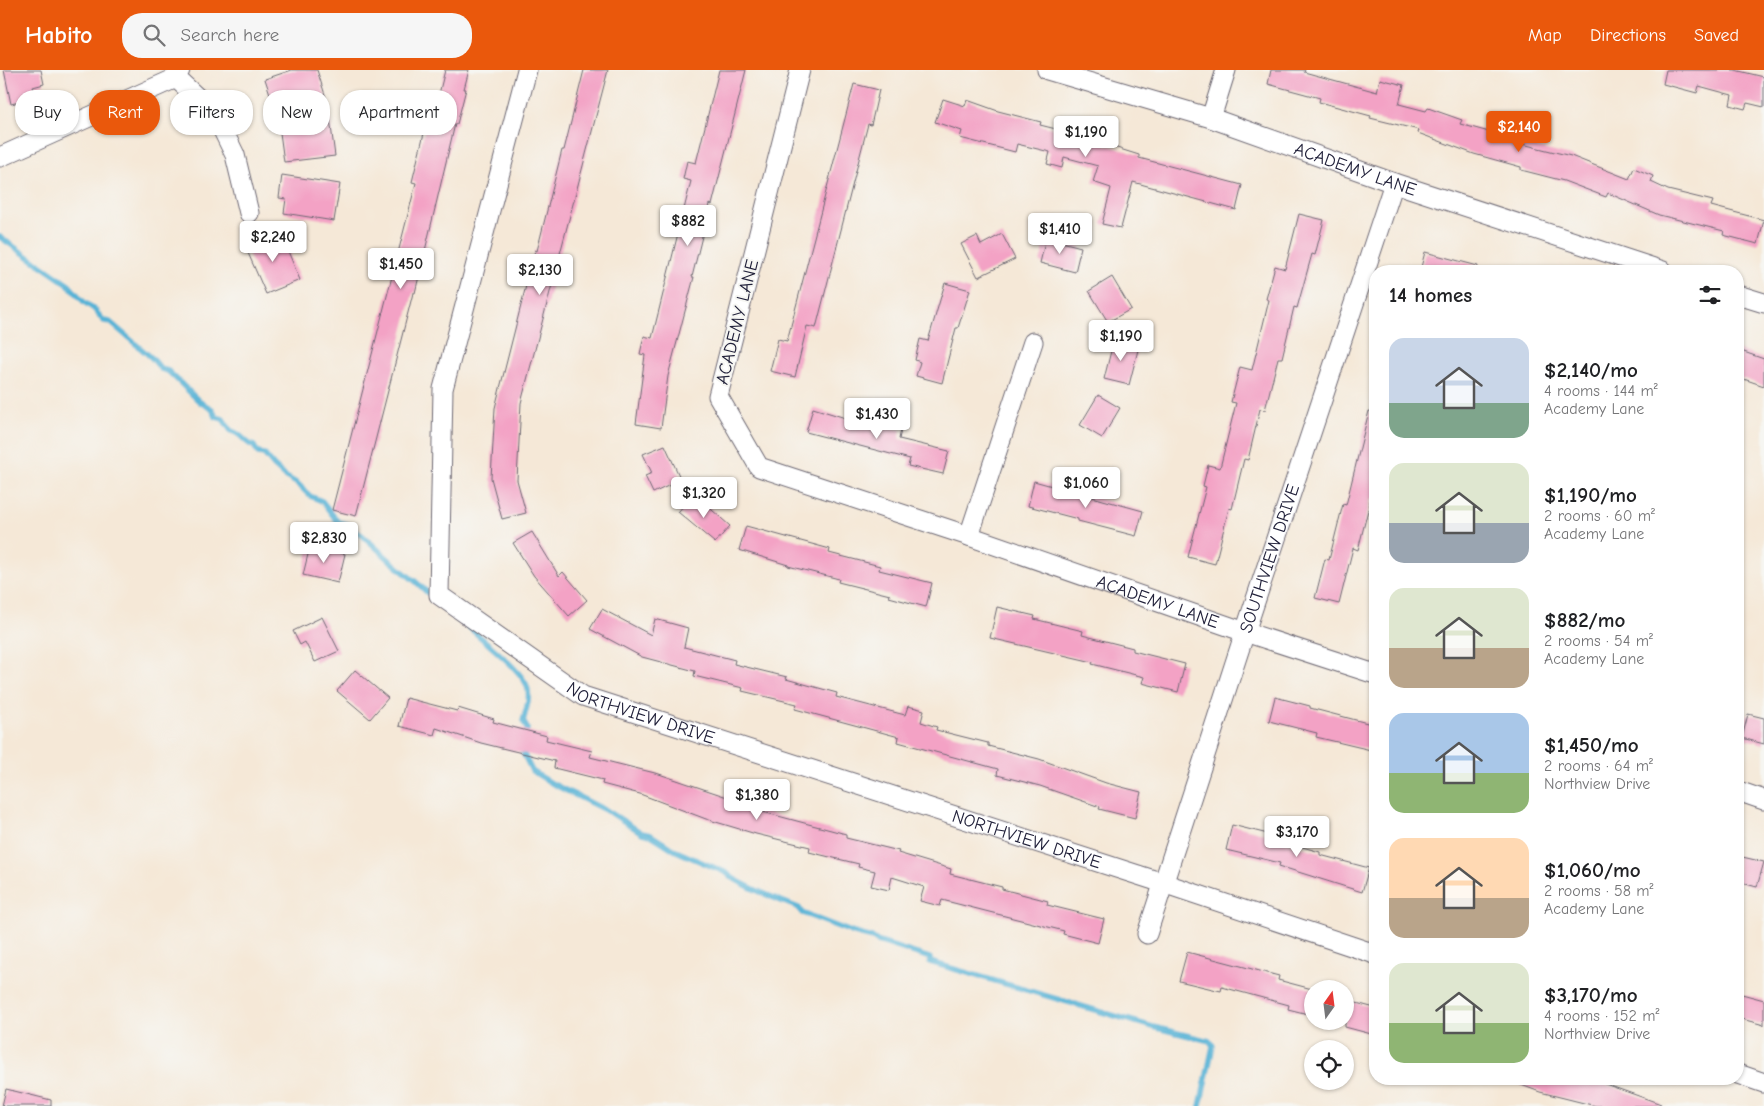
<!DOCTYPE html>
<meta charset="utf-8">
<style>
body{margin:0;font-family:"Comic Neue",sans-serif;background:#f6f6f6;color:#202124;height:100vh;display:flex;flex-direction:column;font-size:19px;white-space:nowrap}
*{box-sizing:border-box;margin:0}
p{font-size:16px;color:#757577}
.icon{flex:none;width:28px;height:28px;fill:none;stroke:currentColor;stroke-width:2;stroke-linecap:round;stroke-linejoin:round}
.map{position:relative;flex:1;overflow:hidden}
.side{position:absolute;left:1369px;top:195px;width:375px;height:820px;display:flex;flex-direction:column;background:#fff;border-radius:20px;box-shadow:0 1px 4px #0004}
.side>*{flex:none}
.banner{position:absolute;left:15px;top:20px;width:475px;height:45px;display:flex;gap:10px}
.needle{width:32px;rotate:14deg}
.buttons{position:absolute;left:1304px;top:910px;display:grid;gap:10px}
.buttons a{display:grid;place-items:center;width:50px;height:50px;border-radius:50%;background:#fff;box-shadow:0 1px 4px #0004;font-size:25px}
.price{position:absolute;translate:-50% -42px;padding:0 11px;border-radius:5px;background:#fff;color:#222;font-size:16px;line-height:32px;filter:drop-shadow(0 1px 2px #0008)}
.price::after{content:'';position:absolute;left:50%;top:30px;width:15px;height:11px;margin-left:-8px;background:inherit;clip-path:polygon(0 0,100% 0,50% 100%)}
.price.on{background:#ea580c;color:#fff}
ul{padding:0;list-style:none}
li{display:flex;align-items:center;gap:15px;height:125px;padding:0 20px}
li span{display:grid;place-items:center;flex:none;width:140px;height:100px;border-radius:15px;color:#555}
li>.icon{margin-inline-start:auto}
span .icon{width:60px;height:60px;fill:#fffc;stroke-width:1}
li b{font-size:21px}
h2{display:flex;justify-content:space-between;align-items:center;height:60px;padding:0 20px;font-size:21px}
.tag{padding:0 18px;border-radius:20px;background:#fff;box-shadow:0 1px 4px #0004;font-size:18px;line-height:45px}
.tag.on{background:#ea580c;color:#fff}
header{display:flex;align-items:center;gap:30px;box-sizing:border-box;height:70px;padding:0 25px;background:#ea580c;color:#fff}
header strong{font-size:24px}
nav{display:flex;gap:28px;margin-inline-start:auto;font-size:18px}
.search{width:350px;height:45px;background:#f6f6f6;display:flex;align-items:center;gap:12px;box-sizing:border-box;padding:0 18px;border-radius:20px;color:#757577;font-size:19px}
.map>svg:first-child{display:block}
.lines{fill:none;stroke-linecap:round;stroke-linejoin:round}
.stream{stroke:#59b3d6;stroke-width:5.5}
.building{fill:#f3a2c5}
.street-casing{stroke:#6c6772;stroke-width:21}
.street{stroke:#fff;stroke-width:19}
.labels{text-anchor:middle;stroke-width:4;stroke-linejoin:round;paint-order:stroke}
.street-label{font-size:18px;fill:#22223b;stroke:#f6f6f2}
</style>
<header>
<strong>Habito</strong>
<div class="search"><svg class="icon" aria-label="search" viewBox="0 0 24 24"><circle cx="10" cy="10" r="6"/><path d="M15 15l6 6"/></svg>Search here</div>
<nav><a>Map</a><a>Directions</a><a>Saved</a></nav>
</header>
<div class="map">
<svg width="1764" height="1036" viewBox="0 0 1764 1036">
<rect width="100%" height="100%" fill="#f6f6f2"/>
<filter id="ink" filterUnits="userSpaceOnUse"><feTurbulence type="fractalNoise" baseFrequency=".02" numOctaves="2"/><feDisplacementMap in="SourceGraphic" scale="10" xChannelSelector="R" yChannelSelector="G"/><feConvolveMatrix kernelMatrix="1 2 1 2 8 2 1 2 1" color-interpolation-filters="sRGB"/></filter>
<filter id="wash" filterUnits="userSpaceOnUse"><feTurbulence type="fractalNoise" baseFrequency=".0096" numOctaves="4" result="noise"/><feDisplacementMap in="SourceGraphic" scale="20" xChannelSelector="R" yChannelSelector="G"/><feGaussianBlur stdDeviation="1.12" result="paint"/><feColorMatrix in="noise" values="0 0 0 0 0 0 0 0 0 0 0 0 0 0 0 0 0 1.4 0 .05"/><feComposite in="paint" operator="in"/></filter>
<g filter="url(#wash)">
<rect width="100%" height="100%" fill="#f5e8d7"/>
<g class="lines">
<path class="stream" d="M0,167l69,48 15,17 10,7 10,12 6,1 42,36 9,11 7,2 32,31 12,7 4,8 7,2 8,12c11,2 13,12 23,15l4,7 6,1 10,12 12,11 12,7 12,12 12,5 16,21 9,2c4,7 10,7 15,11 18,16 34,32 53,46 7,6 12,13 21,17
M463,552c15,14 58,47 64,64 4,11 -1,24 -4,35l4,7 -1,8
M524,678l-1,5 9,18 21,13 58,29 31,20 9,2 25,16 51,22c6,9 59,30 72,35l3,5 52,20 19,5 4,3 53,17v4l223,65 57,14 3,5 -13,60"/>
</g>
<g id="blocks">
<path class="building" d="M4,0h37l3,14 -11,3 3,11 -25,6z
M292,0h25l11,34 7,52 -51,6 -6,-44 -13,-39z
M445,0h24l-5,19h2l-9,35h-2l-40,169h-2l-57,223 -24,-6 84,-327 -4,-1 13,-53 5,1z
M584,0h24l-87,333 -4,77 9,33 -24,6 -11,-41 4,-70 40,-158 2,1 25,-101h2z
M719,0h27l-34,135 -2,-1 -18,73h2l-26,99 -7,52 -25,-4 9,-69 -5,-1 4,-18 8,2 39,-157 -8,-2 4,-18 9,2z
M1271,0h34l-1,2 73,20 3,-13 24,6 -5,19 27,7 2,-3 34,12 -2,4 51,14 -1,3 61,15 58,23 5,-11 19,8 -2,6 17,8 45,11 -2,5 53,14 -6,24 -35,-9 1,-4 -65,-16 -51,-22 -2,4 -42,-16 -43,-11v-3l-47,-13 -56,-21 1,-3 -49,-12 1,-2 -52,-14 1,-4 -52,-14z
M1666,0h69l29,7v30l-17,-4 -2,6 -15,-4 2,-10 -33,-9 -2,7 -34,-9z
M854,14l25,6 -8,35 -3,-1 -52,204 -9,-2 -12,51 -25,-6 8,-32 9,2z
M943,29l22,7 2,-6 31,11 43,11 -1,3 48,12v2l51,16v3l103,27 -6,25 -103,-28 -12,46 -19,-4 9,-36 -18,-6 5,-16 -34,-9 -2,11 -15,-4 3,-12 -33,-8 -2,8 -55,-14 2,-7 -27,-9z
M282,105l58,9 -6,37 -50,-8 2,-14 -7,-1z
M1299,144l25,6 -9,35 -3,-1 -15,54 -3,-1 -12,51h-4l-13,52 -5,-1 -12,51 -4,-1 -12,50 -3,-1 -14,56 -27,-7 18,-70 -3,-1 5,-21 12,3 16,-65 -5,-1 9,-35 12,3 17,-70 -3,-1 9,-33 10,3z
M280,162l20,48 -34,14 -21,-48z
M1002,164l13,25 -37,18 -17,-33 16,-8 4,9z
M1046,168l35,9 -6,25 -35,-9z
M1425,182l53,14 -1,5h-57z
M1112,207l19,32 -23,13 -19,-31z
M945,213l25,7 -12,38h-2l-14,55 -26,-7 4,-14 -5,-2 5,-21 8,2z
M1114,269l25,7 -10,39 -25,-6z
M1738,280l26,9v27l-26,-9z
M1098,325l22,13 -18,30 -22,-13z
M813,338l49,15v-2l39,9 -2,9 50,12 -6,23 -35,-8 2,-7 -104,-27z
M1369,341l6,1v87l-4,-1 -13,52 -5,-2 -14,56 -24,-6 10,-39 4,1 14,-56 3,1z
M665,375l16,35 -28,13 -8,-17 7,-3 -9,-19z
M1034,411l109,30 -7,25 -58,-15v-2l-50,-13z
M694,424l36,32 -15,17 -37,-31z
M746,456l84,23 -1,4 51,13 -1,4 53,13 -6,24 -37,-10 1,-2 -52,-13 1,-3 -51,-13v-1l-49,-15z
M532,462l27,44 4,-4 24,28 -18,16 -35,-40 -21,-33z
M310,476l35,8 -7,29 -35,-8z
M997,537l38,9 -1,3 49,12 -1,4 51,13v3l52,13 -7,28 -36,-9 2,-6 -52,-13 1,-2 -103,-24z
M602,539l49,26 4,-16 33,9 -4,19 51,13 -1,4 53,13 -1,2 51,14 -1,4 69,18 3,-9 16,4 -3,12 16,5 -1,3 52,13v3l51,13 67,24 35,9 -6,26 -36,-9 1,-2 -60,-21 -43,-11 1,-6 -100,-27 1,-5 -104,-28 2,-5 -55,-13 1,-3 -49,-12 1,-5 -53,-14 -52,-28z
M322,547l17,34 -24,11 -10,-20 -5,3 -7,-14z
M355,600l33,28 -18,21 -33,-28z
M1275,627l35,9v2l65,17v26l-59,-14 1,-4 -48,-12z
M406,628l51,13 1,-3 36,11 -1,3 54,14 -1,4 46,11 -2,6 69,17 86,29 -1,4 102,27v4l53,13 -1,2 53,16 -1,5 52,13v2l46,12 -1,4 57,14 -6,24 -35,-9 1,-3 -122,-31 -2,6 -20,-5 4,-14 -32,-10 -3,13 -18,-4 4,-15 -17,-4 1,-3 -50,-12 1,-5 -54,-13 -50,-15 -66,-25 -38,-10 1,-4 -49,-12 1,-7 -74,-18 -45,-15 -2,7 -35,-9z
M1748,644l16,4v26l-22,-6z
M1232,755l36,9 -1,3 53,15v3l49,13 -7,24 -83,-26 1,-3 -54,-13z
M1738,786l26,6 -7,25 -19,-5z
M1187,882l92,24 -1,4 34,9v26l-24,-6 1,-4 -67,-18 -1,4 -42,-10z
M1742,924l22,6v25l-26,-7z
M1345,930l30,8v27l-30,-8z
M1513,1009h78l70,25 -1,2h-64l-56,-14 -27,-10z
M6,1019l45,11v6h-49z"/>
</g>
</g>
<g filter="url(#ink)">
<use href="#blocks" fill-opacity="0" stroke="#6c6772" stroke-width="1"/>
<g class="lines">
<defs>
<g id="street">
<path d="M180,0l-4,8 39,36 20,41 14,58"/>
<path id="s1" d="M527,0l-84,319 -4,206 144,101 580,187 212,71"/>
<path id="s2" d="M800,0l-82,326 41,71 210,69 276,96 130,42"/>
<path id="s3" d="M1047,0l164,48 183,65 269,88"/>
<path d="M1211,48l15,-48"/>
<path d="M0,87l176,-79"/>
<path d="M1738,225l26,8"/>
<path d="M969,466l64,-194"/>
<path d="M1738,721l26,9"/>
<path id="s4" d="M1147,864l98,-302 149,-449"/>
<path d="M1738,1004l26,9"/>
</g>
</defs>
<use href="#street" class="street-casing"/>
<use href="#street" class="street"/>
</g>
</g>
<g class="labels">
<g class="street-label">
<text dy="6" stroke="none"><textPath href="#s3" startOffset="324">ACADEMY LANE</textPath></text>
<text transform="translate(737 252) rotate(-76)" y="6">ACADEMY LANE</text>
<text dy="6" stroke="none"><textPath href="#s4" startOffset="395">SOUTHVIEW DRIVE</textPath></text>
<text dy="6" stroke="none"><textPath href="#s2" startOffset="839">ACADEMY LANE</textPath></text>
<text dy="6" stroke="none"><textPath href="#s1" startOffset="772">NORTHVIEW DRIVE</textPath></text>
<text dy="6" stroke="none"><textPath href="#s1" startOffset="1178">NORTHVIEW DRIVE</textPath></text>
</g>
</g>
</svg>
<div class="buttons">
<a><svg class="needle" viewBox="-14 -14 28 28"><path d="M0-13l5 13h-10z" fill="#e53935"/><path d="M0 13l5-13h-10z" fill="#757577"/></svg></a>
<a><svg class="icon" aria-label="locate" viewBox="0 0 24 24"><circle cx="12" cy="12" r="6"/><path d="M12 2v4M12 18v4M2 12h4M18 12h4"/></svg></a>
</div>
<b class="price on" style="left:1519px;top:83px">$2,140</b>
<b class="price" style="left:1086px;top:88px">$1,190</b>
<b class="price" style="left:688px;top:177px">$882</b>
<b class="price" style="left:1060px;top:185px">$1,410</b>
<b class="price" style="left:273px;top:193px">$2,240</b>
<b class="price" style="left:401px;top:220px">$1,450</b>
<b class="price" style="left:540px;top:226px">$2,130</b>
<b class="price" style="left:1121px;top:292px">$1,190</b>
<b class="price" style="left:877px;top:370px">$1,430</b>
<b class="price" style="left:1086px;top:439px">$1,060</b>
<b class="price" style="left:704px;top:449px">$1,320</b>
<b class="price" style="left:324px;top:494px">$2,830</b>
<b class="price" style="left:757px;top:751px">$1,380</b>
<b class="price" style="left:1297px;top:788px">$3,170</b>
<div class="banner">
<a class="tag">Buy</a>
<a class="tag on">Rent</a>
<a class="tag">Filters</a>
<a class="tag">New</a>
<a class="tag">Apartment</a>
</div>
<section class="side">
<h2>14 homes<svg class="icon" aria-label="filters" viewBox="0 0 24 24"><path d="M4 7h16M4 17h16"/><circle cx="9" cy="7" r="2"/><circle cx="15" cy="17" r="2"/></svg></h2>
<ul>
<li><span style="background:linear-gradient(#c9d6e8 65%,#7fa58c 0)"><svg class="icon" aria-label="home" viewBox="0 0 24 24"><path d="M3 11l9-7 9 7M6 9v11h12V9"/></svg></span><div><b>$2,140/mo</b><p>4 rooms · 144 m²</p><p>Academy Lane</p></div></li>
<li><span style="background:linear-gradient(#dfe7d0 60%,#9aa5b1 0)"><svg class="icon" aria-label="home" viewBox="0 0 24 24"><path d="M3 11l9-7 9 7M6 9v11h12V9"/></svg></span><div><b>$1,190/mo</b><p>2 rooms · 60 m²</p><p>Academy Lane</p></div></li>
<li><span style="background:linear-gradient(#dfe7d0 60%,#b9a48a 0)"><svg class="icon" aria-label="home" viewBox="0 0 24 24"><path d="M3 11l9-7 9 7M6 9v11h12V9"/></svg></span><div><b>$882/mo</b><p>2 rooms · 54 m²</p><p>Academy Lane</p></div></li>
<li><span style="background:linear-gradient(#a9c7e8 60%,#8fb573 0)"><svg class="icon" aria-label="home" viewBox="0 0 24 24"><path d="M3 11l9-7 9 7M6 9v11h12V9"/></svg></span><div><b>$1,450/mo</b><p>2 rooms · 64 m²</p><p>Northview Drive</p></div></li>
<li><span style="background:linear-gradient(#ffd9b3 60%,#b9a48a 0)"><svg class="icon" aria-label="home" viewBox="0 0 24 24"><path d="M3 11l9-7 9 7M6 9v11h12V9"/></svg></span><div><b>$1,060/mo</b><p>2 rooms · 58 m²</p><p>Academy Lane</p></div></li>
<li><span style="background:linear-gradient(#dfe7d0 60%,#8fb573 0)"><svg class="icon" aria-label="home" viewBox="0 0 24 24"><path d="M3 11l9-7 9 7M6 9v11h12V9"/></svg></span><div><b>$3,170/mo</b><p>4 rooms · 152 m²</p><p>Northview Drive</p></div></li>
</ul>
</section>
</div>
